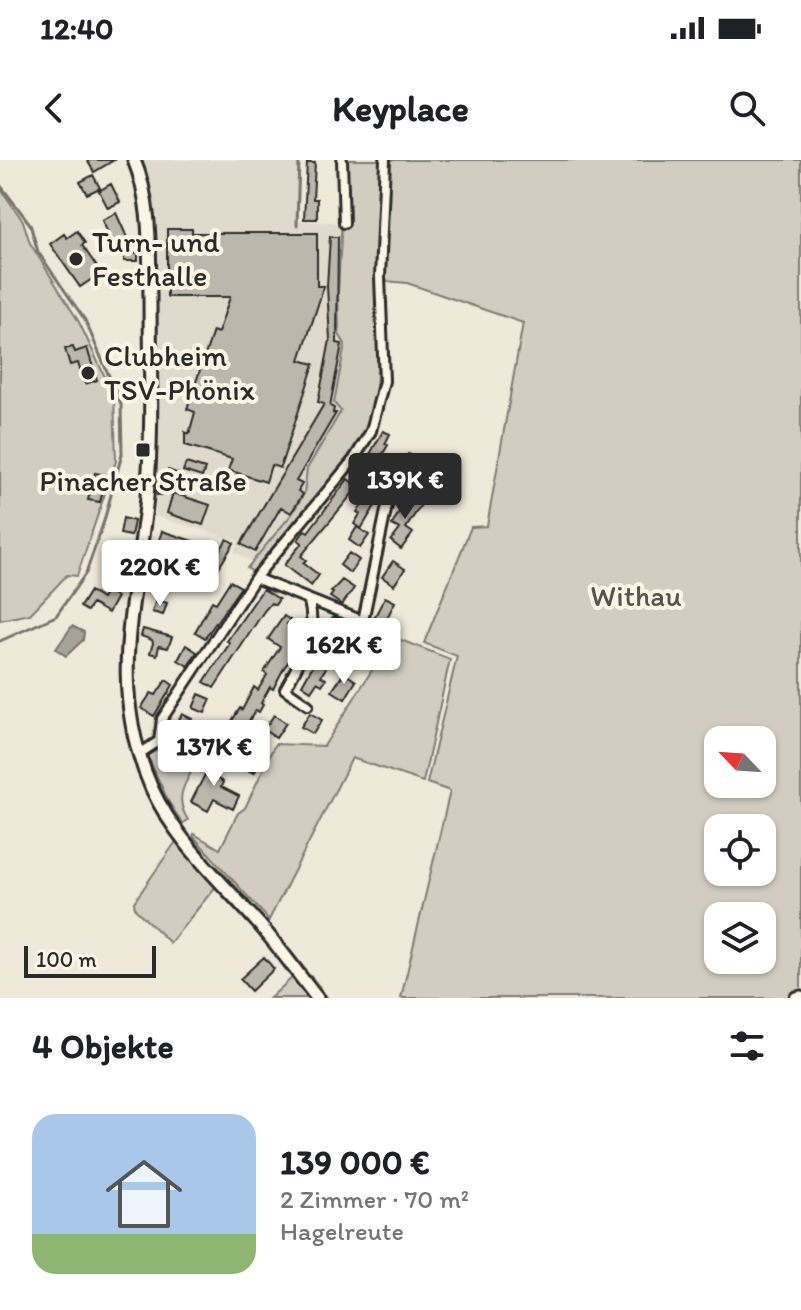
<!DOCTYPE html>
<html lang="de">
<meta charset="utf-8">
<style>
body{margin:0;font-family:Itim,sans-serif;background:#f2f2f2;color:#202124;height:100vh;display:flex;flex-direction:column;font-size:30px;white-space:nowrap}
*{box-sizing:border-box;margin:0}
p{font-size:26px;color:#757577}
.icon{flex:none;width:44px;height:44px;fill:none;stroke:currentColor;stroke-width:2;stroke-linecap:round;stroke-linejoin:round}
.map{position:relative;height:838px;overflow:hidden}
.side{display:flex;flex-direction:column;background:#fff;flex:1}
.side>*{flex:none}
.needle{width:52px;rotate:295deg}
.controls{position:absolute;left:704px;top:566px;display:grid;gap:16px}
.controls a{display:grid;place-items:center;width:72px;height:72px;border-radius:16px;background:#fff;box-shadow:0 2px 6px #0004;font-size:40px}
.scale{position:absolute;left:24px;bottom:20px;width:132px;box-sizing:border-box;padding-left:8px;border:4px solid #2b2b2b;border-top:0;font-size:22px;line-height:28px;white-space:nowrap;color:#2b2b2b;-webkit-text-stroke:6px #fcf5e5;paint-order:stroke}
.price{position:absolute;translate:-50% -68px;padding:0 18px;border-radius:8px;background:#fff;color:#222;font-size:26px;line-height:52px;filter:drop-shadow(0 2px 4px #0008)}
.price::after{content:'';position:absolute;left:50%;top:48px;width:24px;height:18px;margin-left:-12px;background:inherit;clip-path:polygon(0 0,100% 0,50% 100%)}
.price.active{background:#2b2b2b;color:#fff}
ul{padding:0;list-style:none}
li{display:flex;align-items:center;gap:24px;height:200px;padding:0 32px}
li span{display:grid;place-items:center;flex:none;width:224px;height:160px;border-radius:24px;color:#555}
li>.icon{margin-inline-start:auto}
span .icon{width:96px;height:96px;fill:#fffc;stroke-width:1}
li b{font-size:34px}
h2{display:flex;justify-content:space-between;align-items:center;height:96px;padding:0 32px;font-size:34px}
.status{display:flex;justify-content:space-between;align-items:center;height:56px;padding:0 40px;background:#fff;direction:ltr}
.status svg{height:22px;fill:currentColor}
header{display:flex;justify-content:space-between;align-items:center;height:104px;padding:0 32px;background:#fff;font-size:36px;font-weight:800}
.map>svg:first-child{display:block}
.built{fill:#e0dacc}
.green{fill:#d2cdc0;stroke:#7e7c76;stroke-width:2;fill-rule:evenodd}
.water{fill:#a6a399;stroke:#75736d;stroke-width:2}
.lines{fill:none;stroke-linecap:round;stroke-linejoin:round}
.stream{stroke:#75736d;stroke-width:3}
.building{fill:#bcb7ac;stroke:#2b2b2b;stroke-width:2}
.street-casing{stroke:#2b2b2b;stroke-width:14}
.secondary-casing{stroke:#2b2b2b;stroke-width:17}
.street{stroke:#fcf5e5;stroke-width:8}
.secondary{stroke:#fcf5e5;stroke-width:11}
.poi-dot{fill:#2b2b2b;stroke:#fcf5e5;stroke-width:3}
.labels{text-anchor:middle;stroke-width:8;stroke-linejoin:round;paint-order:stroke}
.poi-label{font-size:30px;fill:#2b2b2b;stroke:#fcf5e5;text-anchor:start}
.park-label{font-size:30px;fill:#555450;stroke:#fcf5e5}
</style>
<div class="status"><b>12:40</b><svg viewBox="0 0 49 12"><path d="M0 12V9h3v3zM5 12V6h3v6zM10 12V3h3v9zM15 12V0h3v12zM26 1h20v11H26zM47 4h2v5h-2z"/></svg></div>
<header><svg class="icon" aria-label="back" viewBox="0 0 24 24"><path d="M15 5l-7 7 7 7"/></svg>Keyplace<svg class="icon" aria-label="search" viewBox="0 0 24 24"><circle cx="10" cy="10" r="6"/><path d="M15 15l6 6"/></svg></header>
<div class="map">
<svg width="801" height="838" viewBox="0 0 801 838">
<rect width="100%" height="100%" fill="#efe9da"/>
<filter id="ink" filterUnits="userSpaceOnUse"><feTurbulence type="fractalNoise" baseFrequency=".0125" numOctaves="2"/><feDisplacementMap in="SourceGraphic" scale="16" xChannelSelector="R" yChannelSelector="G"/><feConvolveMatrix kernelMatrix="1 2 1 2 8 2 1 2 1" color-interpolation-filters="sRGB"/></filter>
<g filter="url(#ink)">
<path class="built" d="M140,0h160l-4,61 36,1 9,3 -3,67 7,52 -11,59 7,8 -34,58 -3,25 -12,20 -40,48 -18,-10 5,-11 -84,-25 2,-34 -3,-224 -5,-68z"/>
<path class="green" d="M345,0h35c-1,43 -3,86 -4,129 0,54 10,113 -21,161l-102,122 -6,-4 45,-54 12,-20 3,-25 34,-58 -7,-8 11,-59 -6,-10 -1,-42z
M389,0h412v838h-400l49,-207 -23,-8 30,-127 -33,-13 47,-116 16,-1 36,-203 -116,-40 -22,-2zM718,580h44v44h-44zM718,668h44v44h-44zM718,756h44v44h-44z
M0,28l23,33 7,22 49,79 35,74 2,65 -39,115 -10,-1 -37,39 -30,6z
M393,477l57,22 -27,123 -71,-24 -83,162 -76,-84 1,-2 26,15 18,-36 7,-5 30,-64 49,2z
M162,585l42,1c-9,28 -35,45 -16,74l-9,6c-10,-16 -37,-56 -31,-74z
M177,680l40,45 -47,58 -35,-34 -1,-7z
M294,816l17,22h-41z"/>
<path class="water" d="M72,466l12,6 -1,8 -17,16 -10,-7z"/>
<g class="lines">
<path class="stream" d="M0,25l30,39 8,28 47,68 36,84 1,50 -18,67 -18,52 -30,43 -56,25
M297,65l2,-65
M149,600l19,42 14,22
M193,679l16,20
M216,706l33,36
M255,749l30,35
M290,791l15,19
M310,816l9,11
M325,835l2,3"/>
</g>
<path class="building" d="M87,0h27l-20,12z
M307,3h8l-2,36h4v20h-13z
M93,15l7,13 -13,6 -7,-12z
M111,24l9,18 -12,6 -9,-17z
M116,53l14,31h2v9h6v8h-14v-9h-6l1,-13 -7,3 -10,-22z
M167,69h25v4h125v53h7l-24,74 14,4 -34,104 -9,-3 -5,17 -38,-12 4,-11 -47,-14v-13l4,2 6,-22 -8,-3 26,-78 5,2 12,-36h-63z
M77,71l8,12 -3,2 19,28 -21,14 -30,-43 14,-10 3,4z
M330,77h8l-1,106 5,1 -12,62 4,2 -1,5h3l-40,68 6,3 -4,7 5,3 -12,19 -10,-6 -26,45 -14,-8 83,-140 -6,-2 12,-62 -3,-54z
M73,187l2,5 12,-4 10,32 -12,4 -7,-21 -8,2 -5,-16z
M383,271l7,3 -5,10 3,1 -8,14 -10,-5z
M408,294l13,6 -9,19 -25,-12 4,-8 12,6z
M186,303l19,6 -3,8 -19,-6z
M168,310l11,4 -7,20 -15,1 2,-13 4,2z
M95,313l12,2 -7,27 -12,-2z
M348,319l10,8 -57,69 5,4 -3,3 16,12 -8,11 -27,-21 18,-22 -4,-3 7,-10 3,2z
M373,331l8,5 -20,33 -7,-5 6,-10 -3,-2z
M173,333l37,12 -7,20 -36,-12z
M408,335l14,8 -16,25 7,5 -12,16 -10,-8 9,-12 -8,-4z
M123,358l11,3 -3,15 -11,-2z
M357,367l12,8 -9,13 -11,-8z
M162,371l58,19 7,-11 7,4 -26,42 -7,-4 10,-17 -54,-18z
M349,393l10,7 -9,13 -10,-8z
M114,395l9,4 -6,14 -9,-3z
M393,401l12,8 -11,16 -12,-8z
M342,420l12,8 -12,17 -12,-8 3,-4 -2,-1z
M230,421l11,6 -36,51 -10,-6 17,-31 4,2z
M263,429l16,10 -4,6 -4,-2 -7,8 -50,77 -10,-6 26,-39 -3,-2z
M90,431l12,8 5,-8 10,6 -9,16 -16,-9 -5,7 -7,-4z
M385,437l10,5 -10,20 -11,-4z
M156,440l11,3 -4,12 -11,-3z
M284,456l6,4 -3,4 13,8 -4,8 3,5 -6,15 -2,-1 -6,7 -12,23 -3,-2 -9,16 2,2 -4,7 -3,-2 -19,29 -12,-7 15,-24 2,2 12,-23 4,3 9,-15 -3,-3 16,-25 -12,-8z
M333,457l14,8 -14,24 3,2 -15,25 5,3 -4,6 -5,-3 -6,9 -9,-6 28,-50 -5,-3z
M143,469l29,8 -4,11 -9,-2 -2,9 -7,-2 3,-10 -1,-3 -11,-4z
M363,472l13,8 -12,18 -12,-8z
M186,485l11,7 -9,14 -10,-6z
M344,513l12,8 -11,18 -13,-8z
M166,520l7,5 -19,31 -13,-8 10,-15 5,2z
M199,534l12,5 -6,14 -12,-5z
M310,553l12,7 -9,14 -12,-7z
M182,554l10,5 -6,11 -10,-5z
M274,555l12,8 -10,15 -12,-8z
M255,591l10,4 -11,18 -12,-5 6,-12 4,2z
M215,595l10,6 -9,17 7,4 -2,5 18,9 -6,13 -19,-10 -6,12 -17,-9z
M264,797l10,12 -23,22 -11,-12z"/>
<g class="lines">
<defs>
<path id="street" d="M342,0l2,63
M354,299l21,11 13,11 1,15 -26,125
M255,418l138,55
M308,545l-23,-16c15,-28 33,-55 24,-87
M159,581l84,6
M139,594l20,-13 3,-22 93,-141 99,-119 17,-28 13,-50 -4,-104 5,-117"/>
<path id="secondary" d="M134,0c18,43 15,91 16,137 0,66 3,135 -3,200 -11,106 -41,188 5,292 24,52 68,91 105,133 22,24 40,51 60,76
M796,838l5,-1"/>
</defs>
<use href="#street" class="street-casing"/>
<use href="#secondary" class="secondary-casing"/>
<use href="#street" class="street"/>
<use href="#secondary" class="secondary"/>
</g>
</g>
<g class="poi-dot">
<circle cx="76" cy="99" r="8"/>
<circle cx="88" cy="213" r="8"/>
<rect x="135" y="282" width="16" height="16" rx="4"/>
</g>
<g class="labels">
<g class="poi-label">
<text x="92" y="92">Turn- und<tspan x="92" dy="34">Festhalle</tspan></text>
<text x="104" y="206">Clubheim<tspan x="104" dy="34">TSV-Phönix</tspan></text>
<text x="143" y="331" text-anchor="middle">Pinacher Straße</text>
</g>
<g class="park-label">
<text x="636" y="446">Withau</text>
</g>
</g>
</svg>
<div class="controls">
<a><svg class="needle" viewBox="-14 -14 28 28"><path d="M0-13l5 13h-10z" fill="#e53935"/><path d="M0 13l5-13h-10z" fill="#757577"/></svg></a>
<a><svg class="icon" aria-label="locate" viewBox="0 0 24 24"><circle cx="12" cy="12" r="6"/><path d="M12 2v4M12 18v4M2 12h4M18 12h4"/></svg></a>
<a><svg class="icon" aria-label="layers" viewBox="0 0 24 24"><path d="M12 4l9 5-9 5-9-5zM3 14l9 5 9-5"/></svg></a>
</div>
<div class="scale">100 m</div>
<b class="price active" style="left:405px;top:361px">139K €</b>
<b class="price" style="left:160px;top:448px">220K €</b>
<b class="price" style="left:344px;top:526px">162K €</b>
<b class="price" style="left:214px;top:628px">137K €</b>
</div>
<section class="side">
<h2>4 Objekte<svg class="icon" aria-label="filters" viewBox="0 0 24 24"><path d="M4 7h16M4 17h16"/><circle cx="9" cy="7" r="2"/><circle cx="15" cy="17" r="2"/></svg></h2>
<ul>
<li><span style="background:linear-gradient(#a9c7e8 75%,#8fb573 0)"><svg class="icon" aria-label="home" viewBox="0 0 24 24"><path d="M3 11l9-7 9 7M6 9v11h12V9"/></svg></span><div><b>139 000 €</b><p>2 Zimmer · 70 m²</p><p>Hagelreute</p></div></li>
</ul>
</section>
